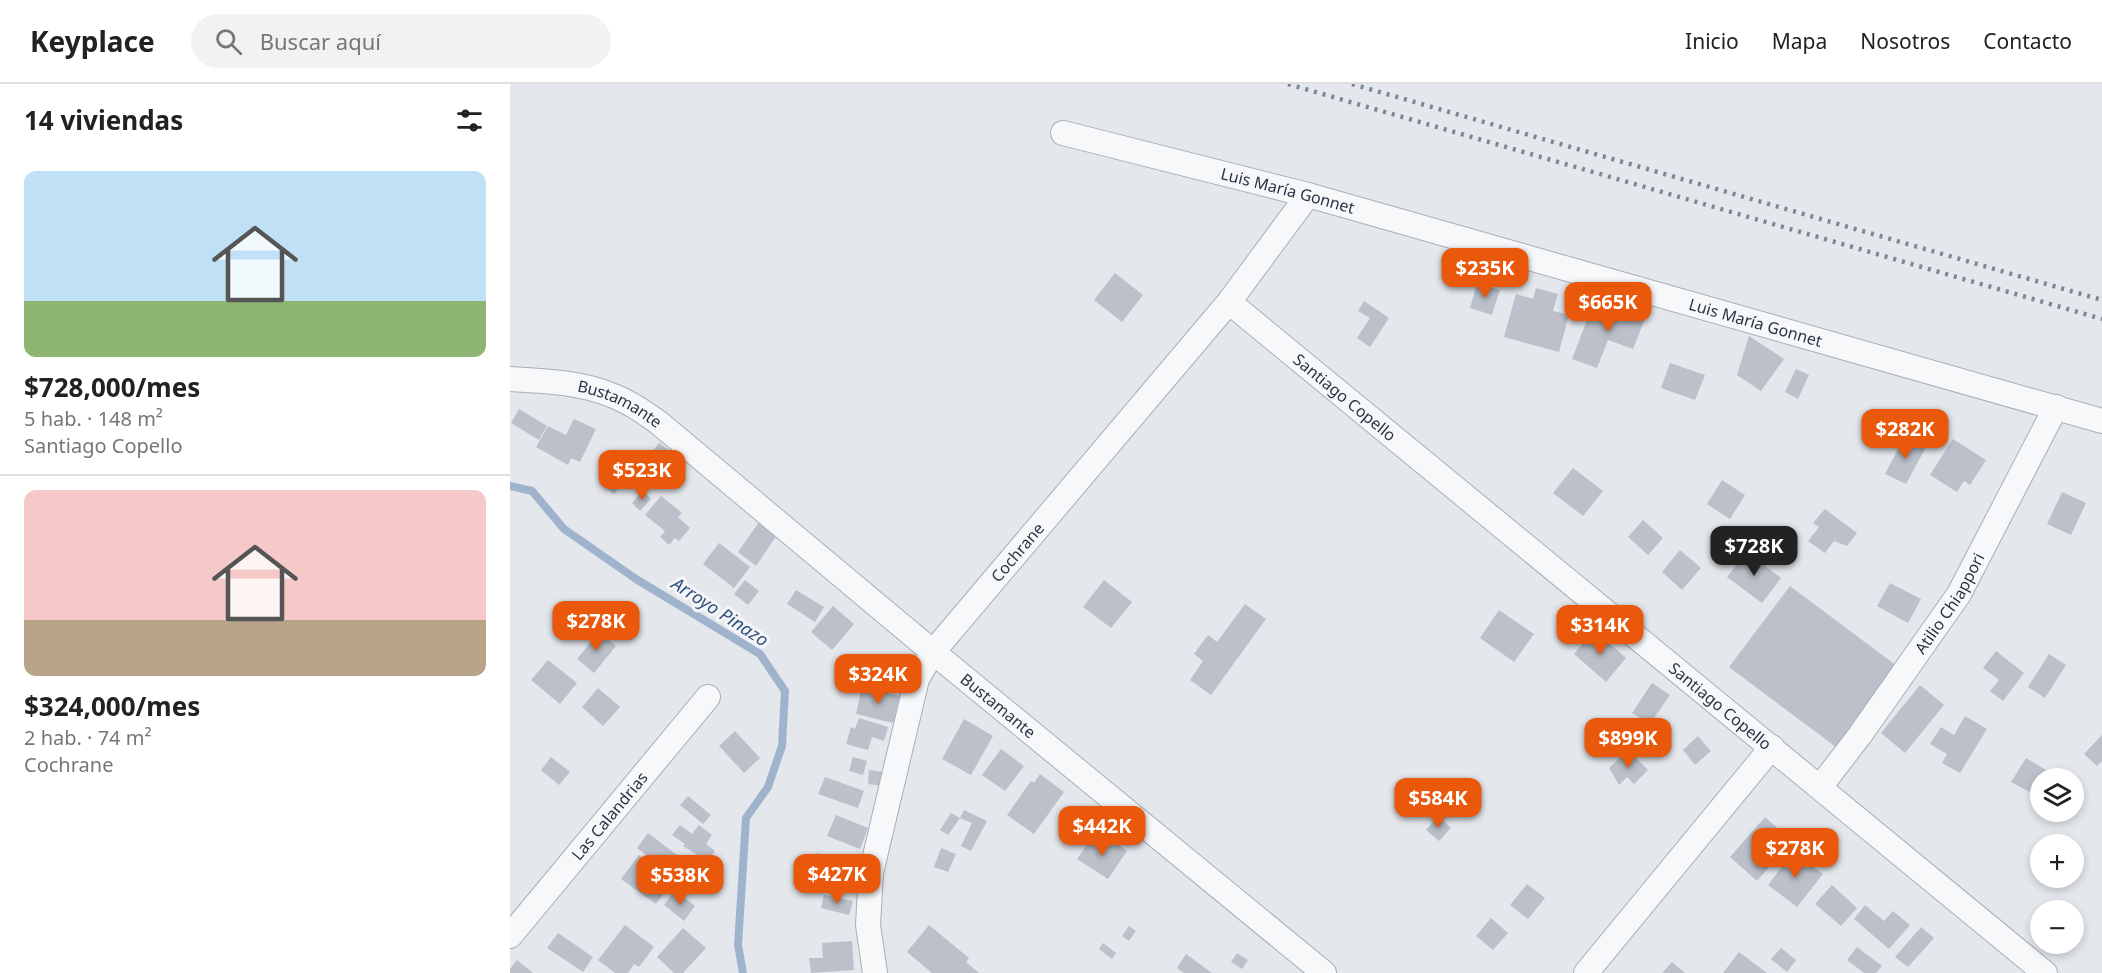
<!DOCTYPE html>
<html lang="es">
<meta charset="utf-8">
<style>
body{margin:0;font-family:"Noto Sans",sans-serif;background:#f2f2f2;color:#222;height:100vh;display:flex;flex-direction:column;font-size:22px;white-space:nowrap}
*{box-sizing:border-box;margin:0}
p{font-size:20px;color:#767676}
.icon{flex:none;width:33px;height:33px;fill:none;stroke:currentColor;stroke-width:2;stroke-linecap:round;stroke-linejoin:round}
.map{position:relative;flex:1;overflow:hidden}
.panel{display:flex;flex-direction:column;background:#fff;width:510px}
.panel>*{flex:none}
.tools{position:absolute;left:1520px;top:684px;display:grid;gap:12px}
.tools a{display:grid;place-items:center;width:54px;height:54px;border-radius:50%;background:#fff;box-shadow:0 3px 9px #0003;font-size:30px}
.price{position:absolute;translate:-50% -51px;padding:0 14px;border-radius:12px;background:#ea580c;color:#fff;font-size:20px;line-height:39px;filter:drop-shadow(0 2px 3px #0008)}
.price::after{content:'';position:absolute;left:50%;top:36px;width:18px;height:14px;margin-left:-9px;background:inherit;clip-path:polygon(0 0,100% 0,50% 100%)}
.price.active{background:#222;color:#fff}
ul{padding:0;list-style:none}
li{display:grid;align-content:center;gap:12px;height:318px;padding:0 24px}
li+li{border-top:2px solid #e0e0e0}
li span{display:grid;place-items:center;height:186px;border-radius:12px;color:#555}
li>.icon{margin-inline-start:auto}
span .icon{width:108px;height:108px;fill:#fffc;stroke-width:1}
li b{font-size:26px}
h2{display:flex;justify-content:space-between;align-items:center;height:72px;padding:0 24px;font-size:26px}
header{display:flex;align-items:center;gap:36px;box-sizing:border-box;height:84px;padding:0 30px;background:#fff;border-bottom:2px solid #e0e0e0}
header strong{font-size:28px}
nav{display:flex;gap:33px;margin-inline-start:auto;font-size:21px}
.search{width:420px;height:54px;background:#f2f2f2;display:flex;align-items:center;gap:15px;box-sizing:border-box;padding:0 21px;border-radius:33px;color:#767676;font-size:22px}
main{display:flex;flex:1;min-height:0}
.map>svg:first-child{display:block}
.lines{fill:none;stroke-linecap:round;stroke-linejoin:round}
.stream{stroke:#9fb4cc;stroke-width:8}
.building{fill:#bbc0ca}
.minor-casing{stroke:#a9aeb7;stroke-width:26}
.minor{stroke:#f7f8fa;stroke-width:24}
.rail{stroke:#7d8696;stroke-width:4.5;stroke-dasharray:3 6;stroke-linecap:butt}
.labels{text-anchor:middle;stroke-width:6;stroke-linejoin:round;paint-order:stroke}
.street-label{font-size:16px;fill:#2b3445;stroke:#f4f6f9}
.water-label{font-size:18px;font-style:italic;fill:#34527a;stroke:#f4f6f9}
</style>
<header>
<strong>Keyplace</strong>
<div class="search"><svg class="icon" aria-label="search" viewBox="0 0 24 24"><circle cx="10" cy="10" r="6"/><path d="M15 15l6 6"/></svg>Buscar aquí</div>
<nav><a>Inicio</a><a>Mapa</a><a>Nosotros</a><a>Contacto</a></nav>
</header>
<main>
<section class="panel">
<h2>14 viviendas<svg class="icon" aria-label="filters" viewBox="0 0 24 24"><path d="M4 7h16M4 17h16"/><circle cx="9" cy="7" r="2"/><circle cx="15" cy="17" r="2"/></svg></h2>
<ul>
<li><span style="background:linear-gradient(#bfe0f5 70%,#8fb573 0)"><svg class="icon" aria-label="home" viewBox="0 0 24 24"><path d="M3 11l9-7 9 7M6 9v11h12V9"/></svg></span><div><b>$728,000/mes</b><p>5 hab. · 148 m²</p><p>Santiago Copello</p></div></li>
<li><span style="background:linear-gradient(#f6c9c9 70%,#b9a48a 0)"><svg class="icon" aria-label="home" viewBox="0 0 24 24"><path d="M3 11l9-7 9 7M6 9v11h12V9"/></svg></span><div><b>$324,000/mes</b><p>2 hab. · 74 m²</p><p>Cochrane</p></div></li>
</ul>
</section>
<div class="map">
<svg width="1592" height="889" viewBox="0 0 1592 889">
<rect width="100%" height="100%" fill="#e4e7ec"/>
<g class="lines">
<path class="stream" d="M0,402l22,5 32,38 72,50 124,75 25,37 -3,55 -14,41 -22,31 -8,127 5,28"/>
</g>
<path class="building" d="M605,189l28,22 -21,27 -28,-22z
M967,199l23,7 -8,25 -22,-7z
M1026,204l22,6 -5,17 16,4 -10,37 -55,-15 12,-43 17,5z
M854,217l25,17 -19,29 -13,-9 13,-20 -12,-7z
M1100,219l36,13 -13,33 -25,-9 -11,28 -25,-9 18,-47 15,5z
M1239,252l35,23 -23,32 -24,-16z
M1160,279l35,12 -10,25 -34,-12z
M1286,285l13,6 -11,24 -13,-7z
M9,325l28,17 -8,14 -28,-17z
M64,335l22,10 -16,33 -9,-4 -3,7 -32,-18 12,-21 18,9z
M1395,352l21,11 -20,37 -21,-10z
M1443,355l33,21 -16,25 -6,-4 -7,11 -27,-17z
M149,359l16,11 -22,29 -16,-12z
M108,382l11,8 -15,20 -11,-9z
M1063,384l30,23 -20,25 -30,-23z
M1212,396l23,15 -15,24 -23,-15z
M133,407l8,8 -11,12 -8,-8z
M1552,408l24,11 -15,32 -24,-11z
M151,412l21,17 -4,4 12,11 -11,13 -4,-3 -6,7 -9,-8 5,-6 -20,-16z
M1315,425l32,24 -10,13 -13,-5 -9,12 -17,-12 11,-14 -6,-4z
M1133,436l20,18 -15,17 -20,-18z
M249,438l18,13 -21,31 -18,-14z
M209,459l31,24 -16,21 -31,-24z
M1170,466l21,18 -19,22 -20,-18z
M1237,468l34,26 -19,25 -35,-26z
M235,496l14,11 -11,14 -14,-11z
M594,496l28,22 -21,26 -28,-21z
M1380,499l31,16 -13,24 -31,-17z
M1280,502l107,80 -61,81 -107,-80z
M286,506l28,17 -9,15 -28,-18z
M735,520l21,15 -55,76 -21,-15 13,-19 -9,-7 14,-19 9,7z
M55,521l17,14 -14,16 -17,-14z
M323,522l21,18 -22,26 -21,-18z
M989,526l35,24 -20,28 -34,-24z
M1084,546l32,28 -20,24 -32,-28z
M89,548l17,14 -22,27 -17,-14z
M1486,567l28,22 -21,28 -13,-10 9,-11 -16,-12z
M1539,570l17,11 -21,33 -17,-11z
M359,572l24,6 -4,17 -24,-6z
M38,576l29,23 -17,21 -29,-24z
M1142,599l18,12 -20,29 -18,-11z
M1410,601l24,20 -39,48 -24,-20z
M352,603l38,9 -7,27 -37,-9z
M88,604l22,19 -17,19 -21,-19z
M1455,632l22,13 -27,44 -18,-10 5,-9 -17,-10 11,-17 13,8z
M349,634l29,9 -4,14 -12,-4 -4,13 -22,-6 5,-17 4,2z
M454,635l29,17 -22,39 -29,-16z
M225,647l25,27 -16,15 -25,-27z
M1592,651v26l-5,5 -13,-12z
M1188,652l13,15 -16,14 -12,-15z
M491,665l23,17 -19,25 -23,-16z
M1118,666l20,20 -14,14 -7,-7 -8,8 -10,-17z
M41,673l19,15 -11,13 -18,-15z
M343,673l14,4 -4,14 -14,-4z
M1516,674l23,14 -4,6h-5v9l-5,8 -24,-13z
M359,686l15,2 -2,14 -14,-2z
M530,690l24,18 -30,42 -27,-19 24,-34 3,2z
M315,693l39,14 -6,17 -40,-14z
M178,712l23,19 -8,9 -23,-19z
M454,726l23,11 -16,30 -10,-5 11,-23 -12,-5z
M441,729l9,5 -12,17 -8,-5z
M326,731l32,13 -8,21 -33,-13z
M928,732l13,12 -12,13 -13,-11z
M1255,733l27,24 -35,40 -27,-24z
M170,741l12,9 7,-9 13,10 -6,9 9,7 -8,10 -24,-15 2,-2 -13,-9z
M138,749l37,28 -11,15 -37,-28z
M583,752l16,10 4,-5 14,10 -19,28 -31,-20z
M431,764l15,6 -8,18 -14,-5z
M1283,768l30,22 -26,33 -29,-22z
M306,769l13,4 -2,6 17,6 -7,19 -17,-5 -2,7 -13,-4z
M129,771l34,26 -17,23 -35,-25z
M334 791a7 7 0 1 1 14 0a7 7 0 1 1-14 0Z
M1017,800l18,14 -17,21 -18,-14z
M1322,801l25,23 -16,18 -26,-22z
M165,806l20,16 -11,15 -20,-16z
M314,811l29,6 -4,14 -28,-7z
M1355,821l19,16 9,-10 17,14 -21,24 -35,-30z
M981,834l17,15 -15,17 -17,-14z
M115,841l29,22 -15,20 -5,-3 -6,9h-13l-17,-13z
M419,841l40,33 -3,4 13,11h-47l-25,-21z
M619,842l7,5 -7,10 -7,-5z
M1411,843l13,11 -26,29 -13,-10z
M173,844l23,20 -23,25h-9l-17,-16z
M48,849l35,24 -10,15 -36,-24z
M342,857l2,29 -43,3 -2,-15h14l-1,-15z
M593,859l13,10 -4,6 -13,-10z
M1347,863l25,19 -6,7h-12l-17,-13z
M1271,864l15,12 -9,12 -16,-13z
M1229,868l28,21h-44z
M727,869l11,7 -6,9 -11,-7z
M676,870l26,19h-28l-7,-5z
M7,876l16,13h-23v-4z
M1162,878l13,11h-23z"/>
<g class="lines">
<defs>
<g id="minor">
<path id="s1" d="M553,49l245,62 794,226"/>
<path id="s2" d="M719,218l816,671"/>
<path id="s3" d="M0,295c34,2 69,3 101,16 17,6 33,17 48,28l274,229 391,321"/>
<path id="s4" d="M1310,703l40,-52 99,-141 97,-187"/>
<path id="s5" d="M0,852l198,-239"/>
<path id="s6" d="M365,889l-7,-48 3,-52 46,-194 16,-27 296,-350 79,-107"/>
<path d="M1076,889l186,-226"/>
</g>
</defs>
<use href="#minor" class="minor-casing"/>
<use href="#minor" class="minor"/>
<path class="rail" d="M778,0l814,235
M842,0l750,216"/>
</g>
<g class="labels">
<g class="street-label">
<text dy="6" stroke="none"><textPath href="#s1" startOffset="232">Luis María Gonnet</textPath></text>
<text dy="6" stroke="none"><textPath href="#s1" startOffset="718">Luis María Gonnet</textPath></text>
<text dy="6" stroke="none"><textPath href="#s2" startOffset="150">Santiago Copello</textPath></text>
<text dy="6" stroke="none"><textPath href="#s3" startOffset="114">Bustamante</textPath></text>
<text dy="6" stroke="none"><textPath href="#s6" startOffset="462">Cochrane</textPath></text>
<text dy="6" stroke="none"><textPath href="#s4" startOffset="225">Atilio Chiappori</textPath></text>
<text dy="6" stroke="none"><textPath href="#s2" startOffset="636">Santiago Copello</textPath></text>
<text dy="6" stroke="none"><textPath href="#s3" startOffset="600">Bustamante</textPath></text>
<text dy="6" stroke="none"><textPath href="#s5" startOffset="156">Las Calandrias</textPath></text>
</g>
<g class="water-label">
<text transform="translate(210 528) rotate(33)" y="6">Arroyo Pinazo</text>
</g>
</g>
</svg>
<div class="tools">
<a><svg class="icon" aria-label="layers" viewBox="0 0 24 24"><path d="M12 4l9 5-9 5-9-5zM3 14l9 5 9-5"/></svg></a>
<a>+</a>
<a>−</a>
</div>
<b class="price" style="left:975px;top:215px">$235K</b>
<b class="price" style="left:1098px;top:249px">$665K</b>
<b class="price" style="left:1395px;top:376px">$282K</b>
<b class="price" style="left:132px;top:417px">$523K</b>
<b class="price active" style="left:1244px;top:493px">$728K</b>
<b class="price" style="left:86px;top:568px">$278K</b>
<b class="price" style="left:1090px;top:572px">$314K</b>
<b class="price" style="left:368px;top:621px">$324K</b>
<b class="price" style="left:1118px;top:685px">$899K</b>
<b class="price" style="left:928px;top:745px">$584K</b>
<b class="price" style="left:592px;top:773px">$442K</b>
<b class="price" style="left:1285px;top:795px">$278K</b>
<b class="price" style="left:327px;top:821px">$427K</b>
<b class="price" style="left:170px;top:822px">$538K</b>
</div>
</main>
